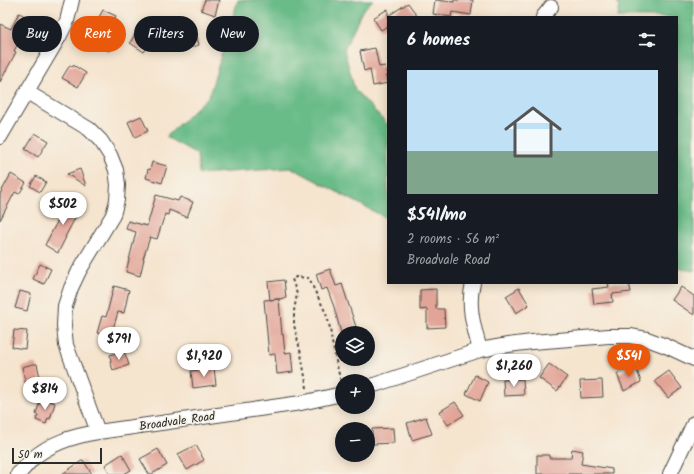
<!DOCTYPE html>
<meta charset="utf-8">
<style>
body{margin:0;font-family:Kalam,sans-serif;background:#242831;color:#f1f3f6;height:100vh;display:flex;flex-direction:column;font-size:15px;white-space:nowrap}
*{box-sizing:border-box;margin:0}
p{font-size:13px;color:#9ea1a6}
.icon{flex:none;width:22px;height:22px;fill:none;stroke:currentColor;stroke-width:2;stroke-linecap:round;stroke-linejoin:round}
.map{position:relative;flex:1;overflow:hidden}
.side{position:absolute;left:387px;top:16px;width:291px;height:268px;display:flex;flex-direction:column;background:#171b24;border-radius:0px;box-shadow:0 2px 10px #0003}
.side>*{flex:none}
.hud{position:absolute;left:12px;top:16px;width:315px;height:36px;display:flex;gap:8px}
.tools{position:absolute;left:335px;top:326px;display:grid;gap:8px}
.tools a{display:grid;place-items:center;width:40px;height:40px;border-radius:50%;background:#171b24;box-shadow:0 2px 10px #0003;font-size:20px}
.scale{position:absolute;left:12px;bottom:10px;width:90px;box-sizing:border-box;padding-left:4px;border:2px solid #2b2b2b;border-top:0;font-size:11px;line-height:14px;white-space:nowrap;color:#2b2b2b;-webkit-text-stroke:3px #f7f3e8;paint-order:stroke}
.price{position:absolute;translate:-50% -34px;padding:0 9px;border-radius:14px;background:#fff;color:#222;font-size:13px;line-height:26px;filter:drop-shadow(0 1px 2px #0008)}
.price::after{content:'';position:absolute;left:50%;top:24px;width:12px;height:9px;margin-left:-6px;background:inherit;clip-path:polygon(0 0,100% 0,50% 100%)}
.price.on{background:#ea580c;color:#fff}
ul{padding:0;list-style:none}
li{display:grid;align-content:center;gap:8px;height:212px;padding:0 20px}
li+li{border-top:1px solid #363941}
li span{display:grid;place-items:center;height:124px;border-radius:0px;color:#555}
li>.icon{margin-inline-start:auto}
span .icon{width:72px;height:72px;fill:#fffc;stroke-width:1}
li b{font-size:17px}
h2{display:flex;justify-content:space-between;align-items:center;height:48px;padding:0 20px;font-size:17px}
.chip{padding:0 14px;border-radius:18px;background:#171b24;box-shadow:0 2px 10px #0003;font-size:14px;line-height:36px}
.chip.on{background:#ea580c;color:#fff}
.map>svg:first-child{display:block}
.forest{fill:#69bb87;stroke:#4a7359}
.building{fill:#e2a497}
.lines{fill:none;stroke-linecap:round;stroke-linejoin:round}
.minor-casing{stroke:#494743;stroke-width:16}
.path{stroke:#494743;stroke-width:2;stroke-dasharray:3 3;stroke-linecap:butt}
.minor{stroke:#fff;stroke-width:14}
.labels{text-anchor:middle;stroke-width:3.5;stroke-linejoin:round;paint-order:stroke}
.street-label{font-size:12px;fill:#2b2b2b;stroke:#f7f3e8}
</style>
<div class="map">
<svg width="694" height="474" viewBox="0 0 694 474">
<rect width="100%" height="100%" fill="#f7f3e8"/>
<filter id="ink" filterUnits="userSpaceOnUse"><feTurbulence type="fractalNoise" baseFrequency=".025" numOctaves="2"/><feDisplacementMap in="SourceGraphic" scale="8" xChannelSelector="R" yChannelSelector="G"/><feConvolveMatrix kernelMatrix="1 2 1 2 8 2 1 2 1" color-interpolation-filters="sRGB"/></filter>
<filter id="wash" filterUnits="userSpaceOnUse"><feTurbulence type="fractalNoise" baseFrequency=".012" numOctaves="4" result="noise"/><feDisplacementMap in="SourceGraphic" scale="16" xChannelSelector="R" yChannelSelector="G"/><feGaussianBlur stdDeviation="0.9" result="paint"/><feColorMatrix in="noise" values="0 0 0 0 0 0 0 0 0 0 0 0 0 0 0 0 0 1.4 0 .05"/><feComposite in="paint" operator="in"/></filter>
<g filter="url(#wash)">
<rect width="100%" height="100%" fill="#f5e4ce"/>
<path class="forest" d="M238,0h135l-11,11 -18,39 11,40 33,35v94l-96,-51 -93,6 -2,-20 -31,-17 43,-41z
M616,0h78v271l-17,-3v-251h-59l1,-8z"/>
<g id="blocks">
<path class="building" d="M205,0h14l-4,15 -14,-5z
M435,0l19,2v-2h19l-2,15 -19,-3 -1,5 -18,-3z
M408,3l10,14h-30v9l-7,4 -8,-12 15,-9v7z
M103,10l13,6 -10,18 -13,-6z
M19,13l12,6 -17,32 2,1 -16,30v-58l11,5z
M140,25l15,9 -11,18 -14,-9z
M178,32l1,3 5,-2 2,5 10,-3 3,10 -10,3 -1,-4v2l-16,5 -5,-15z
M103,35l11,6 -5,10 -11,-6z
M375,48l4,19 6,-1 3,17 -15,3 -3,-17 -6,2 -4,-20z
M70,65l3,2v-2l13,8 -8,14 -16,-9z
M141,116l7,15 -13,6 -7,-15z
M35,133l13,8 -10,16 -13,-8z
M152,162l15,4 -5,17 -16,-5 2,-9 2,1z
M80,169l6,17 -19,-12z
M11,174l15,9 -7,11 -4,-2 -15,28v-26z
M36,176l10,6 -6,10 -10,-6z
M156,195l22,6 2,-4 13,5 -6,15 -18,-7 -1,5 -3,-1 -8,25 -7,-2 -7,22h1l-4,17 -14,-4 10,-40 -10,-3 2,-8 19,5z
M69,199l11,6v4l-15,28h1l-8,16 -13,-8z
M40,264l11,5 -7,15 -11,-5z
M330,269l6,17 6,-2 16,49h-17l-7,-26 -7,-19 -6,2 -5,-16z
M284,280l2,18 -16,2 -2,-18z
M608,283h21l2,9 -19,2 1,8 -19,2 -2,-15 17,-2z
M114,286l15,4 -5,23 -6,-1 -7,24 -14,-3 5,-17 4,1z
M681,287l13,9v19l-22,-15z
M519,288l10,17 -13,8 -10,-17z
M436,289v20h8l1,18 -18,1v-19l-7,1v-20z
M20,291l11,3 -4,17 -12,-3z
M279,299l3,36 1,-1 2,19 6,-1 2,20 -16,2 -2,-20 -6,1 -5,-55z
M14,330l13,1 -2,18 -13,-2z
M124,351l5,14 -16,5 -3,-9h1l-1,-6z
M33,364h4l4,18 -15,3 -4,-18z
M549,364l18,13 -10,14 -18,-13z
M633,366l4,4 4,12 -17,9 -7,-17z
M214,368l2,17 -23,3 -2,-17z
M669,371l13,17 -14,10 -13,-17z
M475,375l13,7 -8,19 -14,-7z
M523,379l1,16 -20,1 -1,-16z
M602,380l1,17 -22,1 -1,-17z
M41,398l14,5 -5,16 -2,-1 -2,6 -10,-4 2,-5 -2,-1z
M455,402l9,13 -16,10 -9,-13z
M426,417l6,17 -20,6 -5,-17z
M393,428l1,15 -21,1 -1,-15z
M196,445l8,15 -17,10 -9,-16z
M158,449l9,16 -15,9h-3l-9,-15z
M572,449l11,2 -2,13 31,5v5h-75v-19h12v3h22z
M122,454l9,16 -7,4h-14l-5,-9z
M83,460l9,14h-30z"/>
</g>
</g>
<g filter="url(#ink)">
<use href="#blocks" fill-opacity="0" stroke="#494743" stroke-width="1"/>
<g class="lines">
<defs>
<path id="minor" d="M543,17l8,-10
M27,92l62,37 12,12 9,14 6,15 2,15 -1,15 -4,15 -34,56 -8,17 -6,18 -1,20 2,19 32,87
M0,137l59,-100 8,-16 5,-21
M473,283c-6,23 1,45 7,67
M368,387l112,-37 28,-5 24,-3 77,-6h21l17,3 19,7 28,13
M18,474c5,-4 9,-9 13,-14 19,-17 42,-24 67,-28l203,-29 41,-9
M670,474l24,-51"/>
</defs>
<use href="#minor" class="minor-casing"/>
<path class="path" d="M307,388l-6,-34 -7,-29v-14l3,-17 -5,-15 4,-2 12,1 2,1c4,14 14,26 18,41 3,10 3,20 6,31 2,10 4,20 7,31"/>
<use href="#minor" class="minor"/>
</g>
</g>
<g class="labels">
<g class="street-label">
<text transform="translate(177 421) rotate(-8)" y="4">Broadvale Road</text>
</g>
</g>
</svg>
<div class="tools">
<a><svg class="icon" aria-label="layers" viewBox="0 0 24 24"><path d="M12 4l9 5-9 5-9-5zM3 14l9 5 9-5"/></svg></a>
<a>+</a>
<a>−</a>
</div>
<div class="scale">50 m</div>
<b class="price" style="left:63px;top:226px">$502</b>
<b class="price" style="left:119px;top:361px">$791</b>
<b class="price" style="left:204px;top:378px">$1,920</b>
<b class="price on" style="left:629px;top:378px">$541</b>
<b class="price" style="left:514px;top:388px">$1,260</b>
<b class="price" style="left:45px;top:411px">$814</b>
<div class="hud">
<a class="chip">Buy</a>
<a class="chip on">Rent</a>
<a class="chip">Filters</a>
<a class="chip">New</a>
</div>
<section class="side">
<h2>6 homes<svg class="icon" aria-label="filters" viewBox="0 0 24 24"><path d="M4 7h16M4 17h16"/><circle cx="9" cy="7" r="2"/><circle cx="15" cy="17" r="2"/></svg></h2>
<ul>
<li><span style="background:linear-gradient(#bfe0f5 65%,#7fa58c 0)"><svg class="icon" aria-label="home" viewBox="0 0 24 24"><path d="M3 11l9-7 9 7M6 9v11h12V9"/></svg></span><div><b>$541/mo</b><p>2 rooms · 56 m²</p><p>Broadvale Road</p></div></li>
</ul>
</section>
</div>
